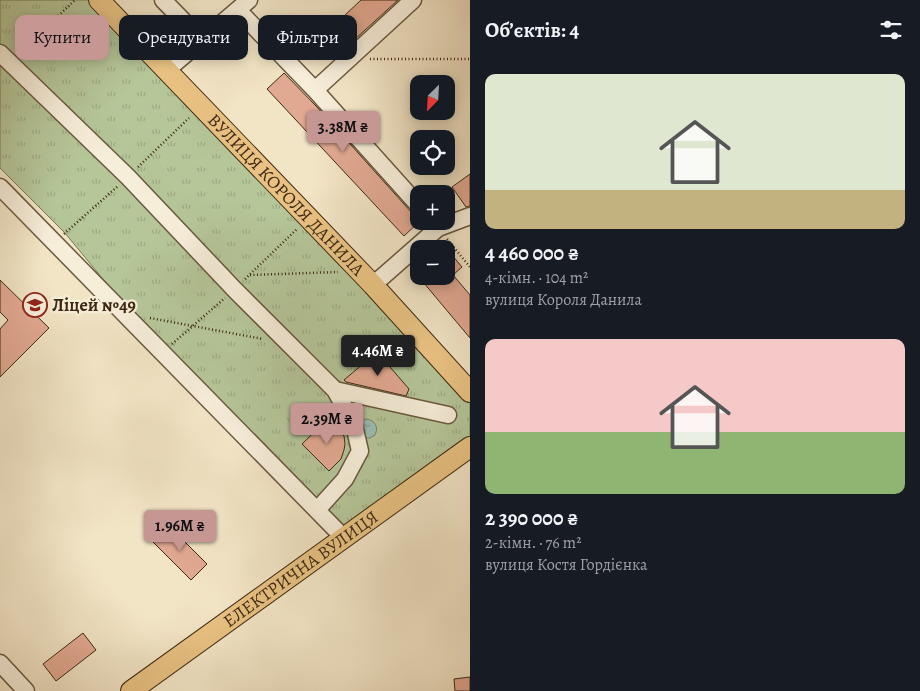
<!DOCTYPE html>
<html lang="uk">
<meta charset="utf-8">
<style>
body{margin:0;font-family:Alegreya,serif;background:#242831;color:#f1f3f6;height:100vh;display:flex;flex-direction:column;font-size:19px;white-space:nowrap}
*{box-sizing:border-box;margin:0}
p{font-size:16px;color:#9ea1a6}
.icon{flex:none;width:28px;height:28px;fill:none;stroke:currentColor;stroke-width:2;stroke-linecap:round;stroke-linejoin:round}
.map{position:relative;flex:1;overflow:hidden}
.panel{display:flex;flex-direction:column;background:#171b24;width:450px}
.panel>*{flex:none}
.hud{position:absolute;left:15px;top:15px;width:380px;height:45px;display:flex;gap:10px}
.needle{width:32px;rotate:204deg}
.tools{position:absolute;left:410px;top:75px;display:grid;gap:10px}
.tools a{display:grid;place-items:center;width:45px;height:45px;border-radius:10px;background:#171b24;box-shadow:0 2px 12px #0003;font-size:25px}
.price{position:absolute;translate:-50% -42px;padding:0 11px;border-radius:5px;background:#c59692;color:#111;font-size:16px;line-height:32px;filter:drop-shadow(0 1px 2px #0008)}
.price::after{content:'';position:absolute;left:50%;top:30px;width:15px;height:11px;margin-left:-8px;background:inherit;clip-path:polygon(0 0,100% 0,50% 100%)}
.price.current{background:#222;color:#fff}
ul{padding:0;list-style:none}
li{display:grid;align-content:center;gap:10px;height:265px;padding:0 15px}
li span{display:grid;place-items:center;height:155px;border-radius:10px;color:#555}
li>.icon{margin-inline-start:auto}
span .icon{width:90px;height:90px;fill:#fffc;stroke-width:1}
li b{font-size:21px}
h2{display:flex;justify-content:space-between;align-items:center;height:60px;padding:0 15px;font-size:21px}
.pill{padding:0 18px;border-radius:10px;background:#171b24;box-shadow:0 2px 12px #0003;font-size:18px;line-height:45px}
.pill.current{background:#c59692;color:#111}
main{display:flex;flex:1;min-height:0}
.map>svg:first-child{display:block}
.park{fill:url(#park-tufts);stroke:#797856}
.water{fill:url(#water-ripples);stroke:#758374}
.building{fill:#e2a992;stroke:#3d2912}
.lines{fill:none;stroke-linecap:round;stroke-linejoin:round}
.minor-casing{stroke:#6a583f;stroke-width:19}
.major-casing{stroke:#3d2912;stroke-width:22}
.path{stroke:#3d2912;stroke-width:2.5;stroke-dasharray:1 2.5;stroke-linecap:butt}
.minor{stroke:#f7eeda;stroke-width:16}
.major{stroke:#e9c283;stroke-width:20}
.labels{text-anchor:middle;stroke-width:4.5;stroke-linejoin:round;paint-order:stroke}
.street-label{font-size:18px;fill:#3d2912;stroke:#f7eeda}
.poi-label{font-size:18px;font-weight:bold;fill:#3d2912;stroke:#f7eeda;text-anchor:start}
</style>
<main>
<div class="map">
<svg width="470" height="691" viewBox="0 0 470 691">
<defs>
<pattern id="park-tufts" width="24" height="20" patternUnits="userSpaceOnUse" patternTransform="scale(1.25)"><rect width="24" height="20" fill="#b5c699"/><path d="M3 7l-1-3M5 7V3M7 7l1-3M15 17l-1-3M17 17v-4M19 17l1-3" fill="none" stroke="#9daa83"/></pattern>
<pattern id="water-ripples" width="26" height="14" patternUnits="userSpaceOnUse" patternTransform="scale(1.25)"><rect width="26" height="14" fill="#9bbfb5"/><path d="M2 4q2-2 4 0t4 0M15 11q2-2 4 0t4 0" fill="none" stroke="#809b92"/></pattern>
</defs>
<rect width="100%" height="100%" fill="#f2e5c6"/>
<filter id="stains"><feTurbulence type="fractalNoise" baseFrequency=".004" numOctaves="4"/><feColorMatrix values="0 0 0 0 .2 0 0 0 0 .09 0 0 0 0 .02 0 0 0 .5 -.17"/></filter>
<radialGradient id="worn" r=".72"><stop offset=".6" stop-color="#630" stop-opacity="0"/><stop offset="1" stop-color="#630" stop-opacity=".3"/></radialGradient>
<path class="park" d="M0,0h99l371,392v55l-126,91 -181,-186 -98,-119 -65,-65z"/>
<path class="water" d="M366,419c9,1 13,8 9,16l-5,3h-6l-5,-14 3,-3z"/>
<path class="building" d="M361,0h37l-55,50 -16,-18z
M284,73l32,33 96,107 7,4v4h1l-16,15 -137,-147z
M470,174v32l-4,1 -14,-20z
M446,248l16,19 -9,8 17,20v43l-52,-62h28z
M0,280l49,48 -49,49v-48l8,-9 -8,-8z
M377,352l32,37 -3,7 -60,-14 -2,-2z
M328,419l16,17 1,8 -1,6 -3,9 -12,12 -27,-27z
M168,525l39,39 -16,16 -39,-39z
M83,633l13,17 -40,31 -13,-17z
M470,677v14h-15l-1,-12z"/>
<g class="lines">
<defs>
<path id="minor" d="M163,0l39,40
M413,0l-98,90 104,116
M238,10l77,80
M0,53l128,124 107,113 100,100 113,25
M167,70l82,-70
M0,187l344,351
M438,228l32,-12
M373,285l65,-57 -6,-7
M317,510l28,-31 15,-28 -6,-26 -19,-35
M0,663l26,28"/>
<g id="major">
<path id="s1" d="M99,0l274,285 97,107"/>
<path id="s2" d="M131,691l339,-244"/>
</g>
</defs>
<use href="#minor" class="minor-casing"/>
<use href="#major" class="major-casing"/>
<path class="path" d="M20,52l55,-52
M370,59h100
M138,167l51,-49
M64,234l54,-48
M447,239l23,28
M250,275l88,-3
M245,279l52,-50
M150,318l113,21
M172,344l53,-46"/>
<use href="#minor" class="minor"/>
<use href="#major" class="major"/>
</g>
<defs>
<symbol id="school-ring" viewBox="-11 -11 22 22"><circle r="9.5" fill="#f7eeda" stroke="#8f2418" stroke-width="1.5"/><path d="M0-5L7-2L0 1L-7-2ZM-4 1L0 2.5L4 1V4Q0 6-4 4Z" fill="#8f2418"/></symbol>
</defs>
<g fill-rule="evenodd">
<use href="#school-ring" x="21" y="291" width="28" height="28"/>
</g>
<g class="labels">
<g class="street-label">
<text dy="6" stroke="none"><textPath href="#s1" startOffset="270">ВУЛИЦЯ КОРОЛЯ ДАНИЛА</textPath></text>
<text dy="6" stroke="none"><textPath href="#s2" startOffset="209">ЕЛЕКТРИЧНА ВУЛИЦЯ</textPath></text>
</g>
<g class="poi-label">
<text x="52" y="311">Ліцей №49</text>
</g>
</g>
<rect width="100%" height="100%" filter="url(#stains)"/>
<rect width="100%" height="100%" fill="url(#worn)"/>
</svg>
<div class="tools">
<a><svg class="needle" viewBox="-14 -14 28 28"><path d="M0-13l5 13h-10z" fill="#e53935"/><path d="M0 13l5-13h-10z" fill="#9ea1a6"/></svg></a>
<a><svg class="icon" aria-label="locate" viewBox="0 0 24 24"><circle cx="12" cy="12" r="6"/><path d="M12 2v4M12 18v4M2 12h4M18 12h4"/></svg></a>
<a>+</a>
<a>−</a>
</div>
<b class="price" style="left:343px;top:153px">3.38M ₴</b>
<b class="price current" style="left:378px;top:377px">4.46M ₴</b>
<b class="price" style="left:327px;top:445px">2.39M ₴</b>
<b class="price" style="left:180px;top:552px">1.96M ₴</b>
<div class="hud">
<a class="pill current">Купити</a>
<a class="pill">Орендувати</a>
<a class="pill">Фільтри</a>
</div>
</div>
<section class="panel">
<h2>Об’єктів: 4<svg class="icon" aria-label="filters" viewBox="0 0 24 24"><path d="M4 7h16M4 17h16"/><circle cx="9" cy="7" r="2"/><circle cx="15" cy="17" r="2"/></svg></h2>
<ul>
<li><span style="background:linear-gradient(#dfe7d0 75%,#c2b280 0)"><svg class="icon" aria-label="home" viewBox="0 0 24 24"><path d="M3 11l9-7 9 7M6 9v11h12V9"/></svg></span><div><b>4 460 000 ₴</b><p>4-кімн. · 104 m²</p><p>вулиця Короля Данила</p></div></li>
<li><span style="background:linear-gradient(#f6c9c9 60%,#8fb573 0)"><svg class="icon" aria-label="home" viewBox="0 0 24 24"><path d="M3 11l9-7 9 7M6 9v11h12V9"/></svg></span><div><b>2 390 000 ₴</b><p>2-кімн. · 76 m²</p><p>вулиця Костя Гордієнка</p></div></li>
</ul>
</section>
</main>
